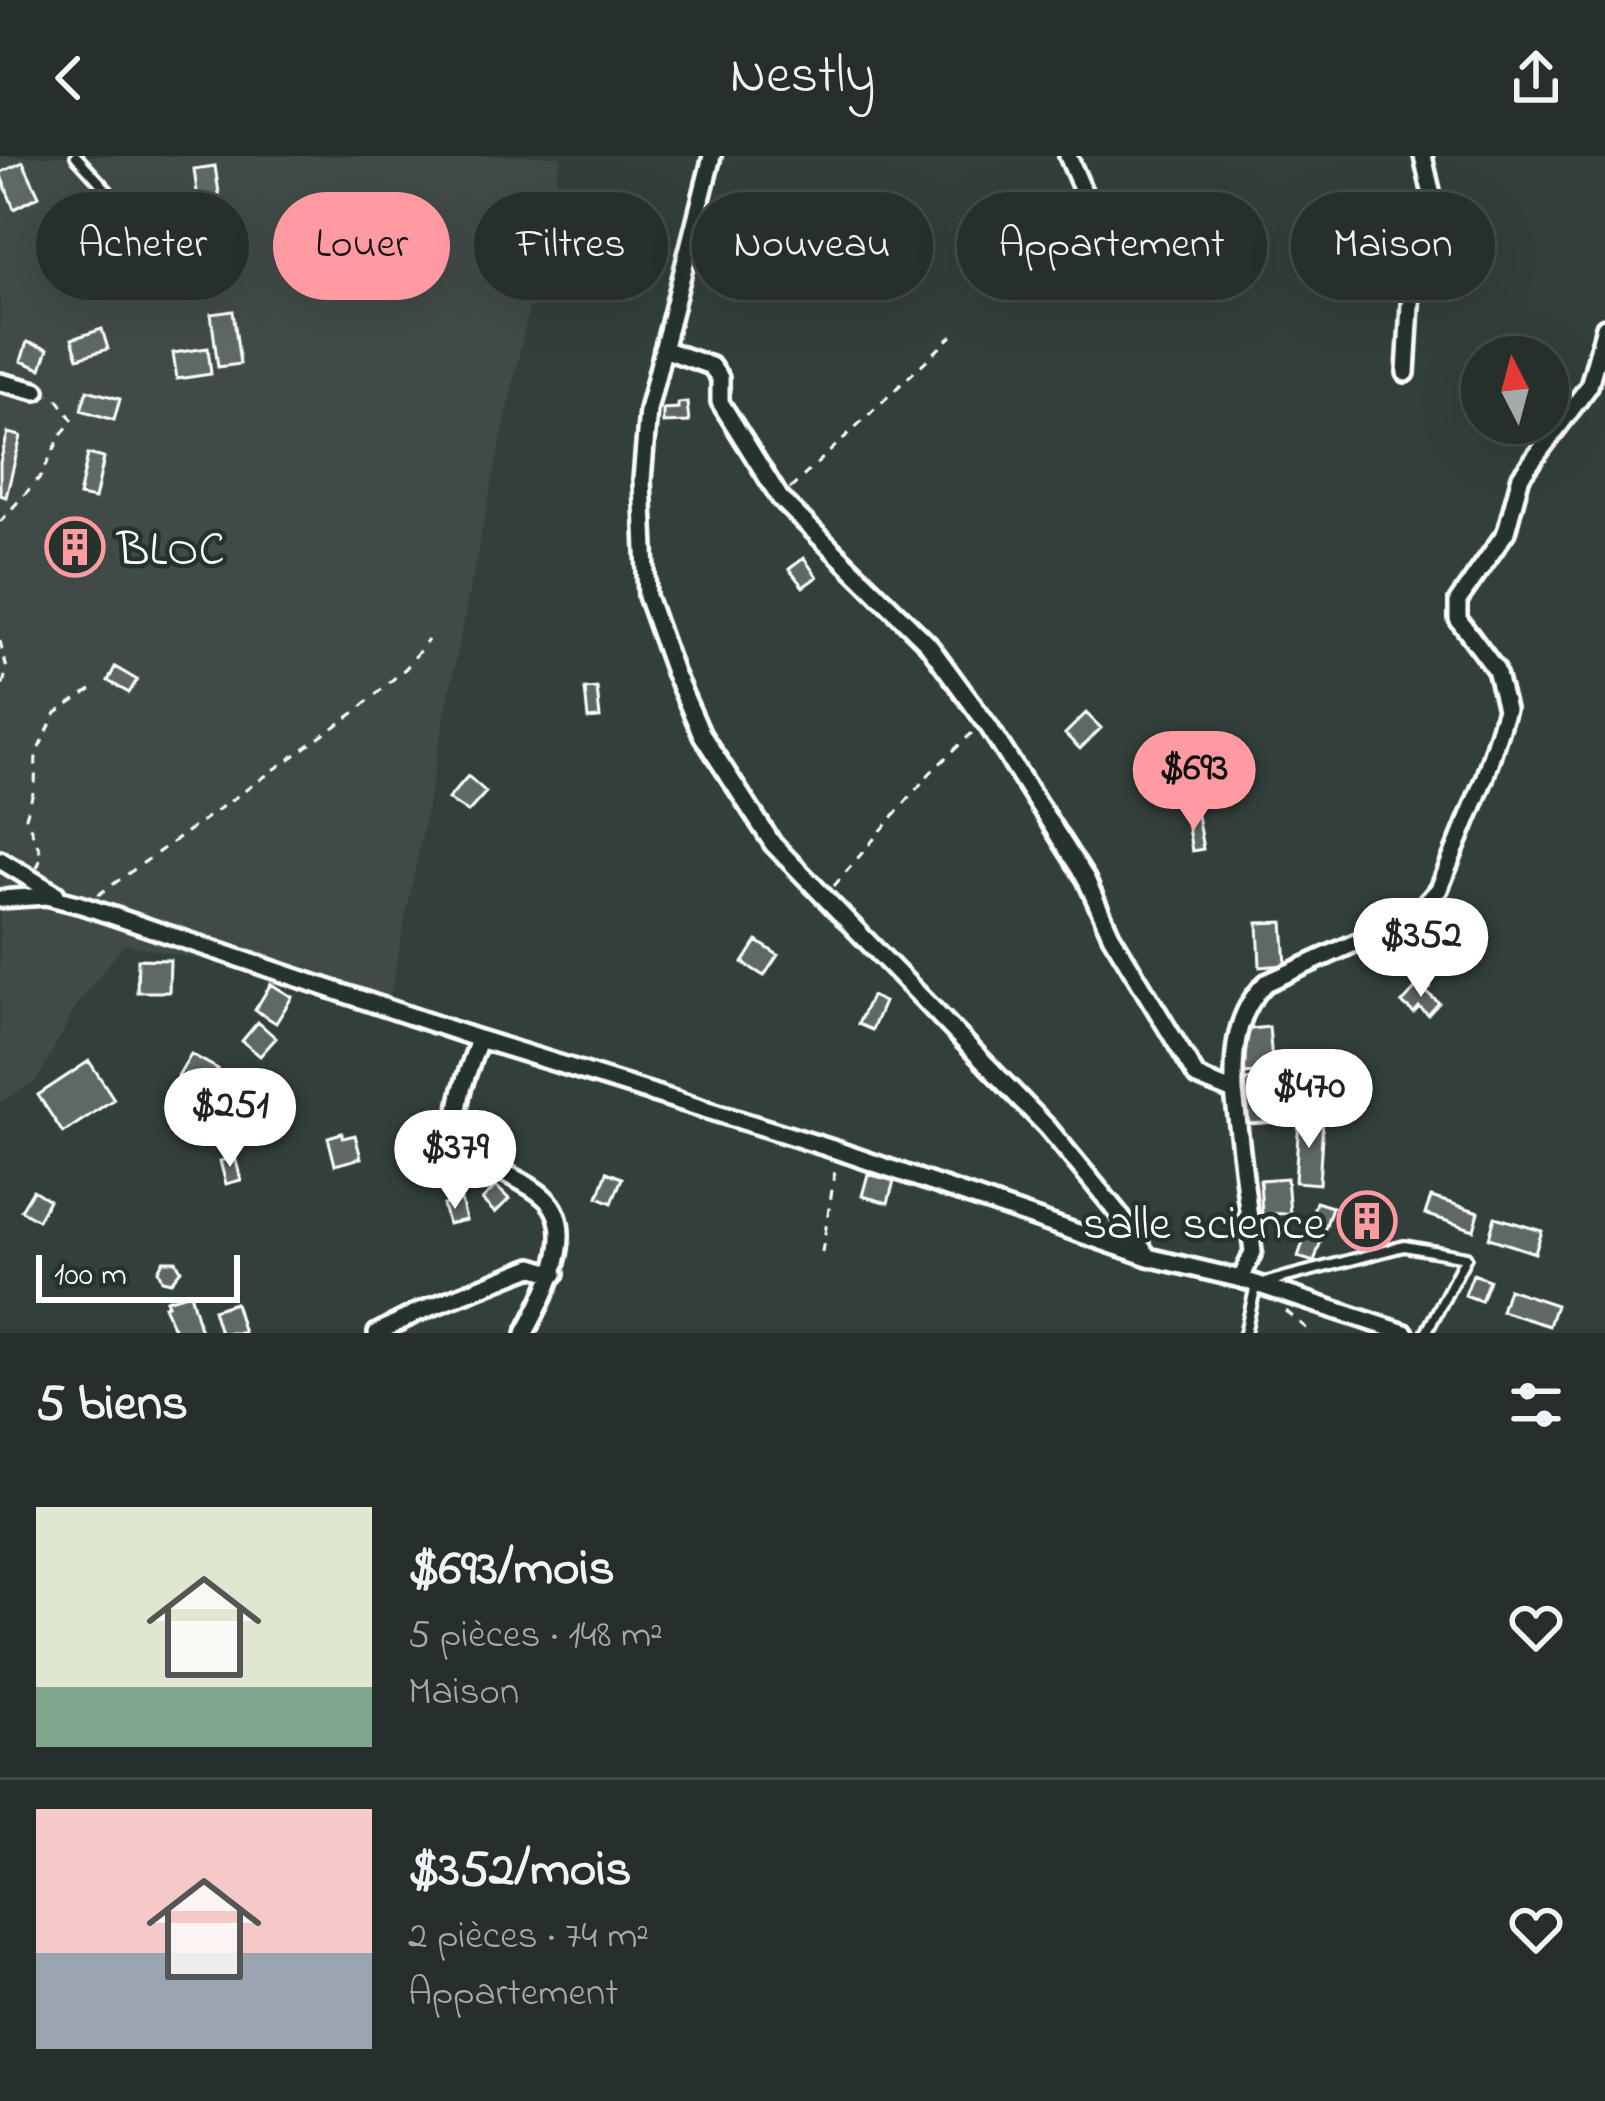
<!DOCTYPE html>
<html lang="fr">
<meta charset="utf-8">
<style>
body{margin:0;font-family:"Indie Flower",sans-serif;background:#323b38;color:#f1f3f6;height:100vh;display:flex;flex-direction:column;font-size:45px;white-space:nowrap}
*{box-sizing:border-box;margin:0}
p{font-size:39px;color:#a4a9a9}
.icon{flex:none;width:66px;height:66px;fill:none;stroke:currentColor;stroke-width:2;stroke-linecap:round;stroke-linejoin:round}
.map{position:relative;height:1177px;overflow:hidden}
.panel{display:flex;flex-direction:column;background:#262f2c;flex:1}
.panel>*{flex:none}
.hud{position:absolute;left:36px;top:36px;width:1533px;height:108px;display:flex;gap:24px}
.needle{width:78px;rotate:354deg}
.fabs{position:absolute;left:1461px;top:180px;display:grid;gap:24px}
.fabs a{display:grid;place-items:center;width:108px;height:108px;border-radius:50%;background:#262f2c;box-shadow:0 12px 48px #0002,0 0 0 3px #424a48;font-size:60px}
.scale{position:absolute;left:36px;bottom:30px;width:204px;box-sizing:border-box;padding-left:12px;border:6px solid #fff;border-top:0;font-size:33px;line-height:42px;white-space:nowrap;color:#fff;-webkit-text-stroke:9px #26332d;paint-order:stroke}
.price{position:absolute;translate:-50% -102px;padding:0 27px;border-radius:42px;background:#fff;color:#222;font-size:39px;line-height:78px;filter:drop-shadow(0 3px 6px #0008)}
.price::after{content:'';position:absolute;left:50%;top:72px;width:36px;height:27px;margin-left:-18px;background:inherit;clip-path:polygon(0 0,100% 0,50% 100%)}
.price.active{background:#ff9aa2;color:#111}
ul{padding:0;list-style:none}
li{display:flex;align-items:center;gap:36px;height:300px;padding:0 36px}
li+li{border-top:3px solid #424a48}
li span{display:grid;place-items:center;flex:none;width:336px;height:240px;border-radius:0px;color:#555}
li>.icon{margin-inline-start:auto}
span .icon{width:144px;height:144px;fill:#fffc;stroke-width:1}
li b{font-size:51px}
h2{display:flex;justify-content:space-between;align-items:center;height:144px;padding:0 36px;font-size:51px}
.pill{padding:0 42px;border-radius:54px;background:#262f2c;box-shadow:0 12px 48px #0002,0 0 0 3px #424a48;font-size:42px;line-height:108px}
.pill.active{background:#ff9aa2;color:#111}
header{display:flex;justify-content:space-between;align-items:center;height:156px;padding:0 36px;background:#262f2c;font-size:54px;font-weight:600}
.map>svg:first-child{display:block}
.built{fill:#404c47}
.building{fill:#5f6964;stroke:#fff;stroke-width:3}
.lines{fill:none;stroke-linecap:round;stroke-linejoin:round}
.service-casing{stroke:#fff;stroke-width:16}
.minor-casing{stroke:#fff;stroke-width:24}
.path{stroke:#fff;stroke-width:3;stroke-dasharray:9 9;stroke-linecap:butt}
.service{stroke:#26332d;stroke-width:8}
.minor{stroke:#26332d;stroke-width:15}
.labels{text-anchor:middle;stroke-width:9;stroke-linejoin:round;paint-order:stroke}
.poi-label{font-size:48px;fill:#fff;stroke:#26332d;text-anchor:start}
</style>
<header><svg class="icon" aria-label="back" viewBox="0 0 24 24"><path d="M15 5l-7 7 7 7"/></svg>Nestly<svg class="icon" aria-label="share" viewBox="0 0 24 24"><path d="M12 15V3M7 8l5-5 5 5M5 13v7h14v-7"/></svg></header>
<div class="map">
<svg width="1605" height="1177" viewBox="0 0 1605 1177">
<rect width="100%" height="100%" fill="#333f3a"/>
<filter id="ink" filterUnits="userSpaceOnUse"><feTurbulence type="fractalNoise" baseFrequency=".00833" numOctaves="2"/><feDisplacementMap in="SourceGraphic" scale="24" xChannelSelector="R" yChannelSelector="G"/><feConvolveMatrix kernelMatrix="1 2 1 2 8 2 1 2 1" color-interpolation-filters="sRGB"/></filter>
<g filter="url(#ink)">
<path class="built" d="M0,0h561l-94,446 -77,395 -266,-53 -45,58 -42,78 -37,23z"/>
<path class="building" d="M23,6l16,34 -25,13 -14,-36z
M215,10l8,54 -22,3 -7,-54z
M193,83l7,52 -25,4 -8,-52z
M233,155l7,53 -22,3 -7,-53z
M102,173l6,20 -30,9 -6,-19z
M27,186l21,7 -7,20 -20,-8z
M208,192l3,26 -34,5 -4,-26z
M87,234l33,9 -6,21 -33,-10z
M687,246l2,20 -26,1v-14l15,-1v-5z
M8,277l13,3 -15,61 -6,-2v-33z
M88,298l16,4 -9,41 -16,-3z
M804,402l13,19 -14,10 -14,-18z
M115,511l22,13 -8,13 -21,-12z
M597,532l3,30 -12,1 -3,-30z
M1086,557l15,15 -21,21 -15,-15z
M468,620l18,16 -18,20 -20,-13z
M1197,659l6,34 -11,2 -6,-34z
M1283,766l3,43 -26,2 -2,-44z
M757,785l21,14 -14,21 -21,-13z
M138,803l32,1 -1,32h-32z
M1422,825l8,7 -4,4 13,11 -11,12 -9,-8 -5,6 -12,-10z
M271,828l21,13 -16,26 -21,-13z
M871,840l13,6 -12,28 -14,-6z
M258,866l18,16 -16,18 -18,-15z
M1269,871l4,44 -28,3 -4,-44z
M191,898l27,15 -13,23 -27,-16z
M89,905l25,38 -51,34 -25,-38z
M1274,921l3,45 -28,2 -4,-44z
M1299,962l24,2 -4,64 -24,-2z
M342,977l1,5 12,-3 6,23 -26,7 -7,-28z
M235,1001l6,23 -15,4 -6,-23z
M607,1016l15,6 -10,25 -14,-6z
M868,1018l26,7 -6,22 -26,-7z
M1287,1022l3,35 -28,2 -2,-35z
M496,1030l13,13 -14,14 -13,-13z
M33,1034l16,10 -11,20 -17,-10z
M1364,1039l20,7 -14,45 -21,-6z
M1431,1041l48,15 -5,18 -49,-16z
M461,1044l5,20 -18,4 -5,-19z
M1316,1046l16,5 -18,55 -16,-5z
M1495,1061l47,14 -7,22 -46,-15z
M163,1105h13l5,9 -10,12 -9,-2 -4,-10z
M1473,1118l16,6 -8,21 -16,-6z
M1508,1133l48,16 -7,21 -48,-15z
M190,1137l11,39 -25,1 -12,-27 4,-1 -2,-5z
M235,1147l9,30h-24l-7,-23z"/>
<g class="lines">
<defs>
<path id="service" d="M76,0l58,64 20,78
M1245,1177l11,-48 148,-39 62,11 -40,76"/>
<path id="minor" d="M712,0l-64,254 -6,70 5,116 27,76 28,63 71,109 275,284 71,86 29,43
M1068,0l40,93
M663,193l48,17 9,12v24l60,96 148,146 61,83 97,152 25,56 86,142 37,15 19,160 -12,27
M1406,217l5,-85 21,-93 -9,-39
M0,226l36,9
M0,704l56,34
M0,743l46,-3 35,9 398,134 360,112 309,106 93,22 164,54
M479,883c-8,27 -26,62 -20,90 2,12 13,22 22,29 19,16 45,22 63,39 38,33 -1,102 -19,136
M1234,936c-1,-41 1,-79 32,-109l120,-54 37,-22 16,-18 45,-110 22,-70 -10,-39 -38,-51v-18l48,-69 15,-56 68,-90 16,-59
M377,1177l39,-20 116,-46 23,7"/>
</defs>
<use href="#service" class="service-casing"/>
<use href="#minor" class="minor-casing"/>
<path class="path" d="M790,333l162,-153
M0,366l41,-46 21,-43 11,-12 -16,-23 -8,-3
M0,485l7,28 -7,26
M37,712l5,-12 -16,-39 9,-31 1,-32 20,-41 39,-26
M834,730l96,-113 42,-40
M98,739l256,-182 52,-45 22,-28
M822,1096l14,-87
M1286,1155l26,22"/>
<use href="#service" class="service"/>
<use href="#minor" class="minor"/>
</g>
</g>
<defs>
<symbol id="building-ring" viewBox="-11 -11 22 22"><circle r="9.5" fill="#26332d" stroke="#ff9aa2" stroke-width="1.5"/><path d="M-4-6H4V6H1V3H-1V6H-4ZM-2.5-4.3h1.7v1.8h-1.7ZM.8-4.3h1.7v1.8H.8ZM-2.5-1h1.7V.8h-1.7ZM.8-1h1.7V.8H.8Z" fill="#ff9aa2"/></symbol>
</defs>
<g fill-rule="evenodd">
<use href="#building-ring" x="42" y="358" width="66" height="66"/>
<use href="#building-ring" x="1334" y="1032" width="66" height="66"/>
</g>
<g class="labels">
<g class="poi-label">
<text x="117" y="408">BLOC</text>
<text x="1325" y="1082" text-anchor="end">salle science</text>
</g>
</g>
</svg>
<div class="fabs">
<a><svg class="needle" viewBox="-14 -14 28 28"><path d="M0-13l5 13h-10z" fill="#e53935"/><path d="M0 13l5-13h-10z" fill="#a4a9a9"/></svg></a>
</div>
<div class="scale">100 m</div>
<b class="price active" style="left:1194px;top:677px">$693</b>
<b class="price" style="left:1421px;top:844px">$352</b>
<b class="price" style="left:1309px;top:995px">$470</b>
<b class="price" style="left:230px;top:1014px">$251</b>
<b class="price" style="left:455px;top:1056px">$379</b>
<div class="hud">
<a class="pill">Acheter</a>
<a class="pill active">Louer</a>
<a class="pill">Filtres</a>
<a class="pill">Nouveau</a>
<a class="pill">Appartement</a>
<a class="pill">Maison</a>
</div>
</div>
<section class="panel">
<h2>5 biens<svg class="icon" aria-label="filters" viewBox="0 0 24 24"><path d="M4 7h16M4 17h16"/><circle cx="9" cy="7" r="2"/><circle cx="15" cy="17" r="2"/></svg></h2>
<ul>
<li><span style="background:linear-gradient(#dfe7d0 75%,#7fa58c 0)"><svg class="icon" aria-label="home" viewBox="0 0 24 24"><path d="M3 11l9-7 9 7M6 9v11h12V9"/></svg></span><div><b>$693/mois</b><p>5 pièces · 148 m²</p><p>Maison</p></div><svg class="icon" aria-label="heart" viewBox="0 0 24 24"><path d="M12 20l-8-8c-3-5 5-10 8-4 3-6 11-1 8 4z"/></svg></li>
<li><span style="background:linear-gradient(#f6c9c9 60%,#9aa5b1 0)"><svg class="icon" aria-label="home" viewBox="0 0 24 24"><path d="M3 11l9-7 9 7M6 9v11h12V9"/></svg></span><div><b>$352/mois</b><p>2 pièces · 74 m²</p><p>Appartement</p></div><svg class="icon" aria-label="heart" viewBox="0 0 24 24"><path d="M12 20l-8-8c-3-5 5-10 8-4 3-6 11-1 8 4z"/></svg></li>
</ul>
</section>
